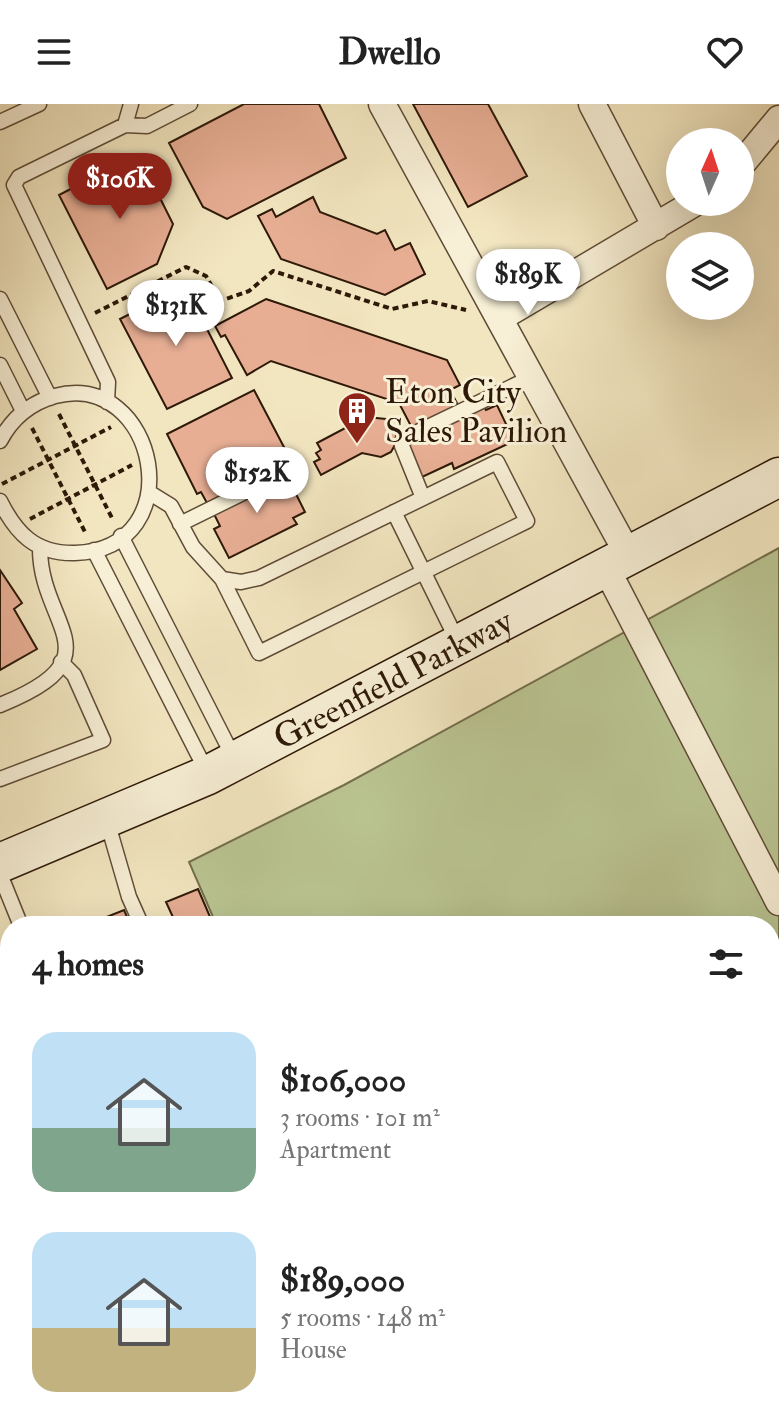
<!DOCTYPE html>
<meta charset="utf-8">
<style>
body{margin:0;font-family:"IM FELL Double Pica",serif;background:#f2f2f2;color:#222;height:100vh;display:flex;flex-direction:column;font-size:30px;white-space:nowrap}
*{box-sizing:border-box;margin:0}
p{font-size:26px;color:#767676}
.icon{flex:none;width:44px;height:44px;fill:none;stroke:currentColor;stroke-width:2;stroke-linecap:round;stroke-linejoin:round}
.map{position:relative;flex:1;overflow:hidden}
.panel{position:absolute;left:0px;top:812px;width:780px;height:512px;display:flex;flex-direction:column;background:#fff;border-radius:32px 32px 0 0;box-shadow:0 8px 32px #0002}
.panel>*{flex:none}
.needle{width:52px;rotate:3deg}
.buttons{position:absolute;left:666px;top:24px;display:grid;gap:16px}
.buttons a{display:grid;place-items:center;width:88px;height:88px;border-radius:50%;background:#fff;box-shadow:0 8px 32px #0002;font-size:40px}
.price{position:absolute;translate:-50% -68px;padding:0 18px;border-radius:28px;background:#fff;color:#222;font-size:26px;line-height:52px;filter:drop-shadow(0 2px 4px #0008)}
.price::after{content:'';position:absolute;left:50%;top:48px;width:24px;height:18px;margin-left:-12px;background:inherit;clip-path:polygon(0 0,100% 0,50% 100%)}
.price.active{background:#8f2418;color:#fff}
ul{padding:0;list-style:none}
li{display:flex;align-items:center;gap:24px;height:200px;padding:0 32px}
li span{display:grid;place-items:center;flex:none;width:224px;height:160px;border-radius:24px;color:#555}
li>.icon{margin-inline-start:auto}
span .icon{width:96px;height:96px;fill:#fffc;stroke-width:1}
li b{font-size:34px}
h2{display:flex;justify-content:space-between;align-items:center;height:96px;padding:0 32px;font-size:34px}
header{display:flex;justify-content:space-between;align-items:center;height:104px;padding:0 32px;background:#fff;font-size:36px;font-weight:700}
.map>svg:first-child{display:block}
.green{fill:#bac592;stroke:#746f4d;stroke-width:2}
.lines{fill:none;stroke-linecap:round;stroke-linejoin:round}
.river{stroke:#9bc0b0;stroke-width:40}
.building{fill:#e7ae94;stroke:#2e1908;stroke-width:2}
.service-casing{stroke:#5f4c36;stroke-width:17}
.minor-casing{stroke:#5f4c36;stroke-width:29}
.secondary-casing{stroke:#2e1908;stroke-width:41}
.path{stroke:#2e1908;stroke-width:4;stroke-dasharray:6 4;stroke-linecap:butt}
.service{stroke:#f7efd6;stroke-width:14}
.minor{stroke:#f7efd6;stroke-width:26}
.secondary{stroke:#f7efd6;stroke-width:38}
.labels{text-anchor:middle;stroke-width:6;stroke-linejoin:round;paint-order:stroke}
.poi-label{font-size:34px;fill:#2e1908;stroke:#f7efd6;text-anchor:start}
.street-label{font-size:34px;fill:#2e1908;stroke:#f7efd6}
</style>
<header><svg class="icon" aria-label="menu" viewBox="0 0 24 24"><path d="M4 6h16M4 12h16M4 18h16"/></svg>Dwello<svg class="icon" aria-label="heart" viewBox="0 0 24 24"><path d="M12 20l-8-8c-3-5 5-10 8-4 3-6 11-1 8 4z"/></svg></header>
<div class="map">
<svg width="779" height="1324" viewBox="0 0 779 1324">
<rect width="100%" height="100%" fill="#f2e6c0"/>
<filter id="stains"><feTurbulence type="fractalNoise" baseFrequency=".0025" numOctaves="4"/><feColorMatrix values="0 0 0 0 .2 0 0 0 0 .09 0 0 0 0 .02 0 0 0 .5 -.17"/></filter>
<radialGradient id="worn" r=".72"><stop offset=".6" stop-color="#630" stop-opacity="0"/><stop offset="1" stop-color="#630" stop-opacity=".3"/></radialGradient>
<path class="green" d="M779,444v880h-489l5,-10h475v-492h-553l-28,-64 155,-77z"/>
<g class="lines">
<path class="river" d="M770,1266l9,-2
M386,1324l1,-8 6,-2"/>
</g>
<path class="building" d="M244,0h75l27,54 -119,61 -24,-12 -34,-64z
M413,0h75l39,72 -59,31z
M138,50l35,70 -16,40 -50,25 -48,-94z
M313,93l7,15 57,22 8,-4 10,20 15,-7 15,31 -40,21 -104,-36 -23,-43 14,-7 4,8z
M177,186l11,2 44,86 -65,31 -47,-90z
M266,195l181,61 13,25 -10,5 8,15 -46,23 -13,-25 -128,-42 -24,14 -22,-40 -4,2 -6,-11z
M254,286l31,59 -12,5 6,12 -72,37 -6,-11 -4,2 -30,-60z
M483,301l3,5 11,-5 17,36 -60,28 -2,-6 -32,15 -17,-36z
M366,313l20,2 9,9 2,13 -6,11 -10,5 -19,-4 -41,22 -7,-13 6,-3 -4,-6 5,-3 -4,-7z
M285,368l20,40 -12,6 4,6 -68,34 -15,-29 6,-3 -8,-16z
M0,466l22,33 -8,6 23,40 -37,21z
M198,785l16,37h-37l-11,-24z
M124,806l7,16h-47z"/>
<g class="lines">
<defs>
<path id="service" d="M0,18l39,-18
M125,21l6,-21
M0,195l50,99
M0,261l23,46
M107,298l1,-20 -94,-197 5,-8 106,-52 22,1 43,-22
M0,337c12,-23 30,-38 55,-45 102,-27 139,153 20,157 -40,1 -59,-20 -75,-52
M150,389l21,13 22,41 29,32 37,74 268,-132 -30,-59 -238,116 -18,4 -19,-3
M423,394l-21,-52 1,-7 129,-62
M394,408l64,130
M180,420l87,-43
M121,432l114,224
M94,446l114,224
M0,601c120,-48 39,-79 40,-158
M0,675l103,-39 -29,-65 -13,-13
M107,717l22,76 13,29
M0,770l21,52"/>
<path id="minor" d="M382,0l247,452
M592,0l64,123
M740,62l39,-47
M500,214l196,-116
M606,464l173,334
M0,991l10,37
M0,1119l10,37
M71,1324l18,-5"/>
<g id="secondary">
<path id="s1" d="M0,759l208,-88 571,-298"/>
</g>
</defs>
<use href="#service" class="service-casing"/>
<use href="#minor" class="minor-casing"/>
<use href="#secondary" class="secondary-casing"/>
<path class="path" d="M95,209l91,-46 20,9 14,25 29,-10 24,-20 119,38 36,-8 38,9
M59,310l54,106
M32,324l54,106
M2,380l109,-57
M30,415l102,-54"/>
<use href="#service" class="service"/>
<use href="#minor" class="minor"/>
<use href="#secondary" class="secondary"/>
</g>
<defs>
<symbol id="building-pin" viewBox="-11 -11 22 30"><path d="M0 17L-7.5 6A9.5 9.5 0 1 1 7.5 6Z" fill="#8f2418" stroke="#f7efd6"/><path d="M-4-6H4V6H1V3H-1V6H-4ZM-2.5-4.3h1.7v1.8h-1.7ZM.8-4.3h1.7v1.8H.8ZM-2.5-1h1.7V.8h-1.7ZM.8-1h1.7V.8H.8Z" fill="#fff"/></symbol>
</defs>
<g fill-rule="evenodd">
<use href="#building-pin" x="335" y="285" width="44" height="60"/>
</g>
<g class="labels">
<g class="poi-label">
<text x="385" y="299">Eton City<tspan x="385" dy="39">Sales Pavilion</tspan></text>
</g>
<g class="street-label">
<text dy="12" stroke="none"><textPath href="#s1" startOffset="434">Greenfield Parkway</textPath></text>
</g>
</g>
<rect width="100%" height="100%" filter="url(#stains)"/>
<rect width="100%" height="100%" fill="url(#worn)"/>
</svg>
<div class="buttons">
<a><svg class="needle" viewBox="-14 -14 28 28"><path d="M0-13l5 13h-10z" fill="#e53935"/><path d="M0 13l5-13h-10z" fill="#767676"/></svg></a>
<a><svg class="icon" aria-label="layers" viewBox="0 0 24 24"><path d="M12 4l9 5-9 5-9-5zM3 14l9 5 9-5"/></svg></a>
</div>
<b class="price active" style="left:120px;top:117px">$106K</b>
<b class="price" style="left:528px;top:213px">$189K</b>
<b class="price" style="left:176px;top:244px">$131K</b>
<b class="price" style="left:257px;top:411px">$152K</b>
<section class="panel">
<h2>4 homes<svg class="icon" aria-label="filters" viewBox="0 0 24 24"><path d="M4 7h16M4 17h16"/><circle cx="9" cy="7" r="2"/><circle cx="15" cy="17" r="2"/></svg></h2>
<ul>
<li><span style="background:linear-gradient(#bfe0f5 60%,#7fa58c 0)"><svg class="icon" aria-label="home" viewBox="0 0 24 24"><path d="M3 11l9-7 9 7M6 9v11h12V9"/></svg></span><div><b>$106,000</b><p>3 rooms · 101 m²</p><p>Apartment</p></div></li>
<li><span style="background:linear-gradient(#bfe0f5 60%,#c2b280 0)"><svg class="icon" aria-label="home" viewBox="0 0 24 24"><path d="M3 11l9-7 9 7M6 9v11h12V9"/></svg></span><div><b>$189,000</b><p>5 rooms · 148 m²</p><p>House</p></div></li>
</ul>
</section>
</div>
